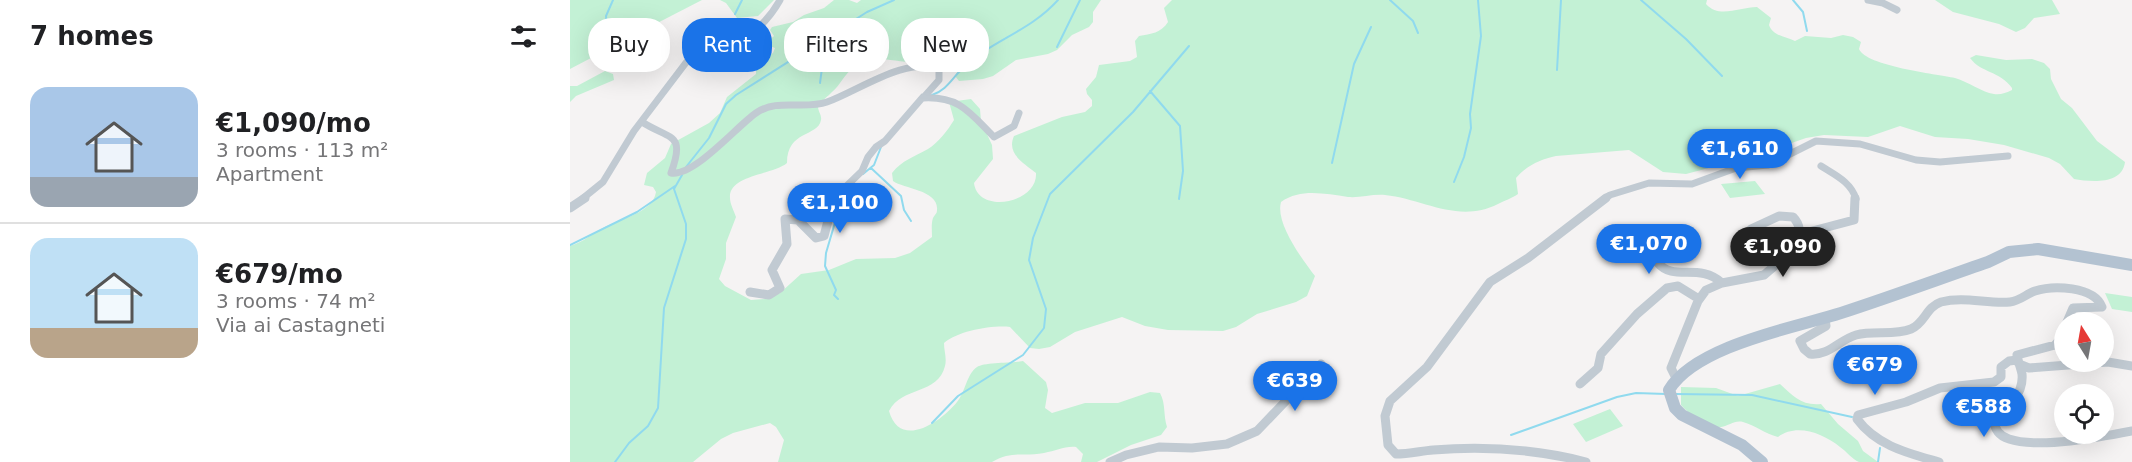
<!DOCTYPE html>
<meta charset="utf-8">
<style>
body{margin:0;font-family:"DejaVu Sans",sans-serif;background:#f2f2f2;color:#202124;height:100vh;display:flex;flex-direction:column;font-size:22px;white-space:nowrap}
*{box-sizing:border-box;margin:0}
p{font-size:20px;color:#757577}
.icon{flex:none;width:33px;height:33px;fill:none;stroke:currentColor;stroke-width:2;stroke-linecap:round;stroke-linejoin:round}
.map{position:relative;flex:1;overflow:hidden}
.sheet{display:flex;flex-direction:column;background:#fff;width:570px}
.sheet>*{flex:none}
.top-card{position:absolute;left:18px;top:18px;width:570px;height:54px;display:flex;gap:12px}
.needle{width:39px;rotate:349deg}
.controls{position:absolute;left:1484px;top:312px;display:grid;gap:12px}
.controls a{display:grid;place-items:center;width:60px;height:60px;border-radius:50%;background:#fff;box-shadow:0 6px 24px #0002;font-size:30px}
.price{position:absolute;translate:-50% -51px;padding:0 14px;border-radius:21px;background:#1a73e8;color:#fff;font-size:20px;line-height:39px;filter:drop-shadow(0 2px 3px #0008)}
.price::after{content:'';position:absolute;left:50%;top:36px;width:18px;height:14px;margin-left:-9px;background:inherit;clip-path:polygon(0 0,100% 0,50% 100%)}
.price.active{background:#222;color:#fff}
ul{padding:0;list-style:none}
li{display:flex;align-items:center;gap:18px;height:150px;padding:0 30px}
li+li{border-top:2px solid #e0e0e0}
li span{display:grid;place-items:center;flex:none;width:168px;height:120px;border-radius:18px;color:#555}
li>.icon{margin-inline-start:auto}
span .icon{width:72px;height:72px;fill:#fffc;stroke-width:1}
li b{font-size:26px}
h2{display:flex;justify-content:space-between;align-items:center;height:72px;padding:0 30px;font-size:26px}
.tag{padding:0 21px;border-radius:24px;background:#fff;box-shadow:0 6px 24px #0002;font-size:21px;line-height:54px}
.tag.active{background:#1a73e8;color:#fff}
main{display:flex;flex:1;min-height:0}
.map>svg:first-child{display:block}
.green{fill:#c3f1d5}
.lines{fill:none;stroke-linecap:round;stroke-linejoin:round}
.stream{stroke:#90daee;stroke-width:2}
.minor-far1{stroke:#c1cad2;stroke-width:7}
.minor{stroke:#c1cad2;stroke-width:9}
.major{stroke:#b3c2d1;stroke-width:12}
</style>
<main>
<section class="sheet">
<h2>7 homes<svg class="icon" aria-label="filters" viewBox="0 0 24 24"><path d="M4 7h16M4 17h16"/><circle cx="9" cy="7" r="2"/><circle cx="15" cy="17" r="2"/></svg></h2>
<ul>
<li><span style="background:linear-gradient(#a9c7e8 75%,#9aa5b1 0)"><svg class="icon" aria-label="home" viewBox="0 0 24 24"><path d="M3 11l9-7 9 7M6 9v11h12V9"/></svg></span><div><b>€1,090/mo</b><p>3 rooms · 113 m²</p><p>Apartment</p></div></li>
<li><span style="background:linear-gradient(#bfe0f5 75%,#b9a48a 0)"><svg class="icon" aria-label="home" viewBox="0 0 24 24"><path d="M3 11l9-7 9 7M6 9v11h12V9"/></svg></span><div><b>€679/mo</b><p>3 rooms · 74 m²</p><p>Via ai Castagneti</p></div></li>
</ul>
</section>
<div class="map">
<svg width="1562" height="462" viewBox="0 0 1562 462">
<rect width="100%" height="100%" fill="#f5f3f3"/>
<path class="green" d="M0,0h132l-66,34 -21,6 -24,18 -21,11z
M150,0h54l-16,16 -21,2 -11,-15z
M264,0h15l8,3 4,-3h240l-8,12v10l-4,5 -17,8 -15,15 -9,4 -32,6 -23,16 -10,3 -24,2 -4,-5c6,-13 22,-15 28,-28l-1,-5 4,-11 -3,-4c-17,-5 -39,-2 -51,13 0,4 4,8 1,13 -10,19 -51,-2 -70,7 -11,6 -16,12 -23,22 -6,9 -16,15 -22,23 0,6 4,9 3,14 -3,17 -34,10 -34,43 -14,12 -59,12 -57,35 0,6 4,13 6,19l-10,26v16l-7,20 6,7 26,14 14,-1 15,-6 21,-19 28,-4 27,-11 39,-1 15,-5 22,-16c0,-6 -1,-13 1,-19 2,-4 4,-4 4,-8 2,-20 -33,-21 -44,-29l-1,-8c10,-13 22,-16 36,-24 10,-6 20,-19 26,-29l-5,-18 22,-3 9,10 1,12 11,24 1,14 -19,24c4,32 64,20 62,-10 -12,-10 -30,-19 -22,-37l48,-19 23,-5 7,-6v-6l-5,-6 -1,-5 10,-12 3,-12 31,-4 7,-4 -2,-16 4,-5c12,-2 22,-3 29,-14l-4,-14 8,-8h535l-1,4c13,15 34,3 51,3l14,11 -2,7c4,11 17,12 26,16l10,-5 26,2 12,-3 10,2 8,5 -2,7c7,17 77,25 96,29 14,4 26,14 39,16 6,1 12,-1 18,-4v-2c-12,-17 -31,-15 -42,-30l6,-3 30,5 26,-1 12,4 6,6 1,10 10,20 11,9 25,33 28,21c-3,23 -34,20 -51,17l-14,-15 -11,-6 -45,-13 -36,-6 -33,-2 -35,-11 -32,11 -44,-2 -18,3 -23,8 -32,4 -31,15 -34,9 -23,-2 -34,-22 -73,6c-15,3 -30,10 -40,22l2,16c-7,5 -13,6 -20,10 -40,20 -74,-5 -113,-9 -13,-1 -25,3 -37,2 -23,-3 -47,-9 -67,5 -6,21 21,57 34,74l-8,20 -11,6 -39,12 -21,13 -13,4 -55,-1 -23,-4 -23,-9 -47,15 -25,15 -11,2 -9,-1 -20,-21c-18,-2 -52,4 -66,16 0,8 3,15 1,23 -7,29 -43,20 -56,45 11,39 52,11 68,-9 9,-11 9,-27 20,-35 7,-5 36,-4 46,-6l23,21 2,8 -3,18 7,5 33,-10h33l32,-11 10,1c6,11 3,22 7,34l-6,8 -30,10 -34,17h-16l2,-8 -7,-7c-12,-1 -20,4 -32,6 -21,4 -31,-3 -52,9h-214l6,-22 -8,-13 -6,-4 -37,10 -12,6 -28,23h-123v-216c14,-4 21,-12 33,-18 16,-9 50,-15 53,-36l-3,-5 -9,-2 3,-12 18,-15 6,-14 38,-21 11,-10 7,-16 29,-23v-10l17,-11 2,-5 -10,-4 9,-8 -4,-6 2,-3 21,-5 11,-7 20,-7z
M1365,0h117l8,14 -26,4 -9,10 -9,4 -17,-8 -46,-12z
M35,71l8,3 1,6 -38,16 -6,6v-16h7z
M1185,181l10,13 -35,4 -9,-14z
M1535,293l27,4v15l-20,-3z
M1210,384c13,12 22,22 41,20l17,20 20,17 5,10 15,11c-5,0 -14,0 -19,0 -7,-3 -13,-11 -19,-15 -17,-14 -44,-24 -62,-10 -13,-3 -23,-12 -35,-15 -9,-2 -14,4 -22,5 -15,1 -31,-12 -40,-22v-18l35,1 22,8z
M1040,409l13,17 -37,16 -13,-18z"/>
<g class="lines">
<path class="stream" d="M820,0l23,21 5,12
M1071,0l45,39 36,37
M1223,0l10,12 4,19
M165,14l7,-14
M487,47l23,-47
M27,58l10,-31 -1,-11 7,-16
M987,70l4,-70
M250,83l2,-15 -4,-12 6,-16
M580,91l30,35 3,45 -4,28
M362,95c15,-5 20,-17 31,-27 29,-28 66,-36 95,-68
M762,163l22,-99 17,-37
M116,167l23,-29 17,-34 10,-9 131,-83 27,-12
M301,168l30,28 3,14 7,11
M293,174l11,-9 7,-18
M884,182l10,-25 7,-29 -1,-14 11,-78 -3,-36
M0,245l67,-33 38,-26
M268,299l-4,-4 2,-5 -11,-24 1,-13 18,-61
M1105,394l77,1 100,22
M362,423l26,-27 65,-41 21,-27 2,-19 -17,-49 4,-22 17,-44 83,-82 56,-66
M941,435l106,-38 19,-4 30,1
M45,462l14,-19 19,-17 10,-18 6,-100 22,-69v-15l-12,-35 8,-14
M1308,462l2,-14"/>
<path class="minor-far1" d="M1298,0l15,3 14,7
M72,122c28,18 44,10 29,51 23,4 66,-47 85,-60 21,-15 48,-3 71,-11 31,-11 79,-46 112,-33v11l-16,18c37,-2 47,15 71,39l20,-11 5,-13
M1251,166c14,9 30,16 35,33
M12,199l21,-17 31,-51 54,-71c8,-7 21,-7 31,-10 28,-9 47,-25 61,-50
M263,199l29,-28 6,-14 8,-10 9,-6 38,-44
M1034,199l6,-4 39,-12 43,1 44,-16 32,-3 48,-24 44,3 56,16 24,2 68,-6"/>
<path class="minor" d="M0,208l15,-10
M1231,234l53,-14 1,-22
M1117,242l-17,8 -12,13c16,19 41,-1 64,20
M180,292l19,3 11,-7 -8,-18 15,-26 -2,-25 13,1 18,18 8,-2 10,-38
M1255,318l1,8 -26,15 4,8 6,5c19,2 29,-14 46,-19 18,-5 38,1 55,-6 14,-6 15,-22 30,-27 23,-6 46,2 69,0 10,-1 16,-8 25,-11 18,-6 59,-5 67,16l-29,1 -6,14
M1494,335l-9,10 -38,10c1,7 4,13 5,19 2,21 -14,33 -29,44 1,10 6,18 16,21 30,10 92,-2 123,-8
M1449,364l10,4 79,-6 24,4
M1106,378l-5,-10 27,-67 8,-11 16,-7 42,-8 35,-30c1,-11 2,-20 -6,-28l-14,-1 -28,13
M1010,384l18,-16 3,-14 36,-40 30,-26 11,-2 21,13
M540,462l16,-7 33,-8 33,1 35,-4 30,-13 64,-67
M1016,462c-50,-13 -101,-16 -153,-12 -12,1 -24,4 -37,4l-8,-9 -3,-29 5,-15 37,-34 63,-85 38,-24 78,-60
M1369,462c-31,-9 -62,-16 -82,-43l1,-4 48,-13 34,-14 54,-6 7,-5v-10l8,-6 8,-1"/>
<path class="major" d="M1192,462l-20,-17 -60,-30 -7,-7 -6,-18c26,-44 124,-62 172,-77 49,-16 98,-34 147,-51l21,-10 29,-3 94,16"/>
</g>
</svg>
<div class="controls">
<a><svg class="needle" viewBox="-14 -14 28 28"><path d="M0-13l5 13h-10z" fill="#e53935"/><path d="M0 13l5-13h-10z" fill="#757577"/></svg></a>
<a><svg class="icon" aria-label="locate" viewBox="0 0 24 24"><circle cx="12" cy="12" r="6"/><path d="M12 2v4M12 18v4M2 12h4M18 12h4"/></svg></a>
</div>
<b class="price" style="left:1170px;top:180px">€1,610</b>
<b class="price" style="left:270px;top:234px">€1,100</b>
<b class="price" style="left:1079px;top:275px">€1,070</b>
<b class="price active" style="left:1213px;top:278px">€1,090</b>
<b class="price" style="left:1305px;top:396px">€679</b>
<b class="price" style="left:725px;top:412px">€639</b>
<b class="price" style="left:1414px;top:438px">€588</b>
<div class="top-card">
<a class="tag">Buy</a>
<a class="tag active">Rent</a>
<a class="tag">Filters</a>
<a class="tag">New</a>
</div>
</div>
</main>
